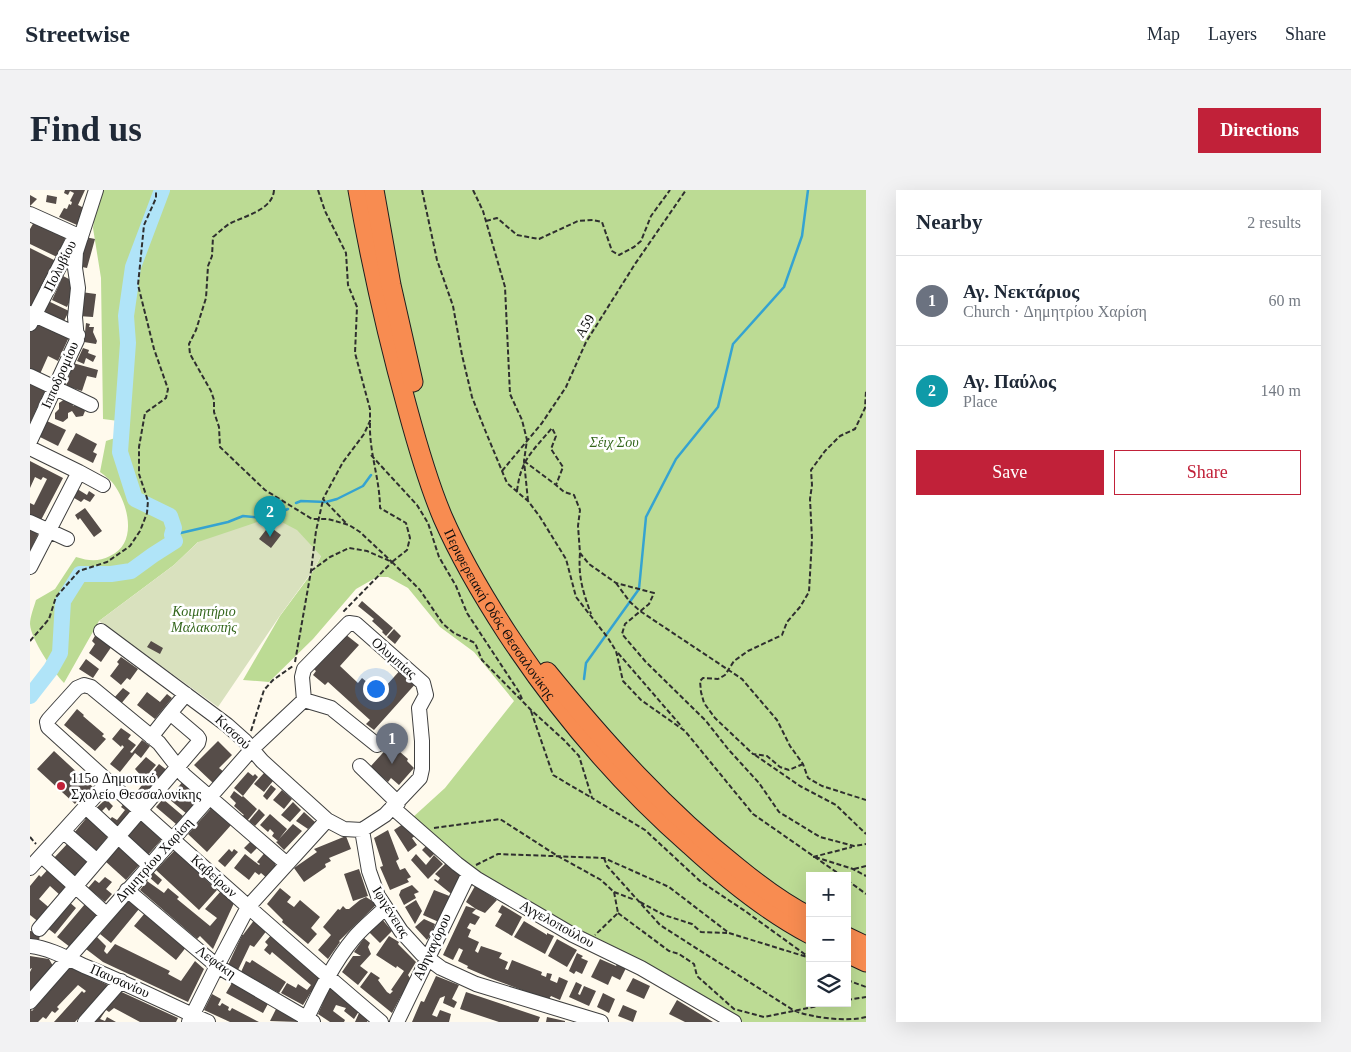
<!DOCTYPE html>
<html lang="en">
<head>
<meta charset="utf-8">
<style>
  body { margin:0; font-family:Georgia,serif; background:#f2f2f3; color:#1f2937 }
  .controls { position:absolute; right:15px; bottom:15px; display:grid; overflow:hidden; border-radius:0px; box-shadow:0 5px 20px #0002 }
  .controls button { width:45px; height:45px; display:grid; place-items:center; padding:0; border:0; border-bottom:1px solid #e0e1e3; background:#fff; color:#1f2937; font:25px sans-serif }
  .you { position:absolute; left:345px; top:498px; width:18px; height:18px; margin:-12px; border:4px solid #fff; border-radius:50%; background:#1a73e8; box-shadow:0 0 0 8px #1a73e833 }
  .badge { display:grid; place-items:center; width:32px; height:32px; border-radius:50%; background:#c12139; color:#fff; font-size:16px; font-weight:700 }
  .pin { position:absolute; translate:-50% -41px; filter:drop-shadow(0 1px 2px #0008) }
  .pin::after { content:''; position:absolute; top:26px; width:18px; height:15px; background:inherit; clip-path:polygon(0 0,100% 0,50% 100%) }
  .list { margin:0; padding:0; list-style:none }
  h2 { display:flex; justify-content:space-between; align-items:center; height:65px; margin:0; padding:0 20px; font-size:21px }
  h2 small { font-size:16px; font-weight:400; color:#747a83 }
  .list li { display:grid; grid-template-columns:32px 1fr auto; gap:15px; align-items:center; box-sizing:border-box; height:90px; padding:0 20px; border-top:1px solid #e0e1e3 }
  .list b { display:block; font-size:19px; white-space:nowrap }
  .list p { margin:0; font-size:16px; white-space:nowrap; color:#747a83 }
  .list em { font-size:16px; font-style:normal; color:#747a83 }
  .actions { display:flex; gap:10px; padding:15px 20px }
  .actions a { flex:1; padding:11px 0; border:1px solid #c12139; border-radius:0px; text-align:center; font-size:18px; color:#c12139 }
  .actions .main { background:#c12139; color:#fff }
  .icon { flex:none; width:28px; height:28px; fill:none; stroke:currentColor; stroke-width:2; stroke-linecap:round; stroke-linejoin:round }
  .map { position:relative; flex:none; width:836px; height:832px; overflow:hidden; border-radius:0px }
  header { display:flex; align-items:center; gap:30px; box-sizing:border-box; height:70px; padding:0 25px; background:#fff; border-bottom:1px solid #e0e1e3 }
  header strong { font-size:24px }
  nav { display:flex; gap:28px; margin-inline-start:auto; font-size:18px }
  .intro { display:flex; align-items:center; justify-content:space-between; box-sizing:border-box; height:120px; padding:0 30px }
  h1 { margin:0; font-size:35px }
  .button { padding:12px 22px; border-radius:0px; background:#c12139; color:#fff; font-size:18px; font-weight:700 }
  main { display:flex; gap:30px; padding:0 30px }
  aside { flex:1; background:#fff; border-radius:0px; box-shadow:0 5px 20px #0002 }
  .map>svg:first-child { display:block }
  .forest { fill:#bcdb94; fill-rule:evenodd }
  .cemetery { fill:#d9e1be }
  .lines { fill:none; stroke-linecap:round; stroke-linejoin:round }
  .stream { stroke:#35a3d1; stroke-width:2.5 }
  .river { stroke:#b0e4f8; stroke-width:16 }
  .building { fill:#564d49 }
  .minor-casing { stroke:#404040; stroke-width:16 }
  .highway-casing { stroke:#1e1e1e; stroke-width:21 }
  .path { stroke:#2f2f2f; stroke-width:2; stroke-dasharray:5 2.5; stroke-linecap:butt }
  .minor { stroke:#fff; stroke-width:14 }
  .highway { stroke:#f88c51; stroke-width:19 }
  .poi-dot { fill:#c12139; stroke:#fff; stroke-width:2 }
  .labels { text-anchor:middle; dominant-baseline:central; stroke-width:5; stroke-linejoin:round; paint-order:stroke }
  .street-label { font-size:14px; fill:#0d0d0d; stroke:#fff }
  .park-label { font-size:14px; font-style:italic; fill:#33661b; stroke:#fff }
  .poi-label { font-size:14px; fill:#0d0d0d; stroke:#fff; text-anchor:start }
</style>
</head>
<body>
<header>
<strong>Streetwise</strong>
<nav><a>Map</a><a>Layers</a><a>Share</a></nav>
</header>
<div class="intro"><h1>Find us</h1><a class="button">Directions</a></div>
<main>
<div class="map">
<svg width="836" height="832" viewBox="0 0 836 832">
  <rect width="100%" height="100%" fill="#fffaed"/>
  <path class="forest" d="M68,0H836V832H713L637,787L445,683L382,628L415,598L484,511L444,462L410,437L378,398L358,387H347L326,399L283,449L239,492L213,490L250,426L284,380L291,366L168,352L144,375L69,431L34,493C23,481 1,450 0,434C0,427 4,417 6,410L25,399L46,367C59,371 68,372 80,366C109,353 98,312 82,292C78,288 74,285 70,282L76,251L85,248L96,232L73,229L71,88L63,38ZM780,686H817V813H780Z"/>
  <path class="cemetery" d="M242,327L267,340L291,366L284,379L249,427L188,517L69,431L144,375L168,352Z"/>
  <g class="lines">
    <path class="stream" d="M266,313L271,311L296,312L307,309L333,296L341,285
      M142,345L198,332L213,326L236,328L258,319
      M554,489L556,473L609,399L616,327L646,269L688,217L703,154L754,97L772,46L778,0"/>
    <path class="river" d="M0,506L21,479L30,463L33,411L50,384H81L101,381L123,365L145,351L142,345L144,338L140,326L105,309L90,262L98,153L96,126L103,77L132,0"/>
  </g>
  <path class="building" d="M35,0H55L48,15L56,19L47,35L29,27L34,18L37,19L39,14L41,15L42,12L40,11L44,3L40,1L38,5L34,3Z
    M0,5L7,9L0,16Z
    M17,5L27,7L26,14L16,12Z
    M4,32L36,46L27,67L0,54V39Z
    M55,47L65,49L57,78L47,76Z
    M0,58L26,71L3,118L0,116Z
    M33,86L45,92L47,96L37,117L22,110Z
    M51,102L66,104L63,127L48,126Z
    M16,110L39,121L33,133L11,123Z
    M5,131L39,147L28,171L18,166L10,184L0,180V142Z
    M56,133L60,134L59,137H64L63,142L67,151L66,154L54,152Z
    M53,158L59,160L58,163L66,166L63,172L56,168L54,174L47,171Z
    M43,173L68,180L66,188L57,186L52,201L36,196Z
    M0,194L15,201L0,233Z
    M35,209L42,212L43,216L51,215L55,221L53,226L46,227L42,221L38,223V228L33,232L25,229V223L29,219V213Z
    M17,231L36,240L28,256L10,247Z
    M46,243L67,254L63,262L67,264L63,273L37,260Z
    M0,271L33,288L10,332L0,327V313L4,315L17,289L13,287L11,290L5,287L0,298Z
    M44,297L57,305L59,301L65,305L60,312L54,309L51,312L39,305Z
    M55,318L72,341L64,347L50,328L48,330L45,325Z
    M239,336L251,345L241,358L229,349Z
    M0,338L9,342L0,361Z
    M332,411L363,438L356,446L352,442L353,441L342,431L344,429L328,416Z
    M364,439L371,446L365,454L357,447Z
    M66,444L82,456L71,472L59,463L65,454L62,451Z
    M315,444L329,455L310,476L328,493L332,488L338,493L334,497L346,507L373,477L388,491L344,540L336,534L340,530L298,492L295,495L283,485L286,481L280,476Z
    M121,451L133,458L130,464L117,457Z
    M91,467L108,479L100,490L97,488L91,495L80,486L89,474L87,472Z
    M56,469L69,479L63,488L49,479Z
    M93,498L100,503L90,515L83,509Z
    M117,502L130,512L137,504L142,508L125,529L107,515Z
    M47,519L54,525L53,526L74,544L72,546L76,549L65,561L34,535Z
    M91,538L101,545L98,549L106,555L100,562L102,563L112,550L120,556L111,568L105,563L90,582L80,574L94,557L92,555L91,557L82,549Z
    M188,551L202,565L189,578L194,582L183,593L164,575Z
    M361,554L378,569L377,571L384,578L369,595L361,588L358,592L340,577Z
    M24,561L64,598L50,613L48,610L45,614L7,579Z
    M116,567L126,575L114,589L105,579Z
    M129,574L138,581L116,607L108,600Z
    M218,582L223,586L225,584L228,587L213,606L204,598Z
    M234,583L243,591L234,602L224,594Z
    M153,591L172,608L157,624L139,609Z
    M241,595L246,599L237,610L233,606Z
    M252,600L262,609L254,619L243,610Z
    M204,601L212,607L213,606L227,619L217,631L212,626L214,625L204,616L206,613L200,607Z
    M76,609L83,616L79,621L76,617L68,625L63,621Z
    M133,609L153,626L146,634L126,617Z
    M95,612L105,620L88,642L77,633L82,627L87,630L95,620L91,617Z
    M263,612L271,620L260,632L251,625Z
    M183,616L202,634L177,662L158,644Z
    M229,619L235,625L225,636L219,631Z
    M274,622L285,632L278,639L266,631Z
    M240,624L257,639L249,649L263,634L272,641L254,660L246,652L248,651L242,646L244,643L240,639L238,642L230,635Z
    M58,626L80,644L66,661L44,643Z
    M111,628L133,648L117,666L95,646Z
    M373,634L385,646L382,648L387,655L378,662L364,640Z
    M358,640L369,669L366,671L370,680L375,678L381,687L377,689L379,692L360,700L350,677L353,676L344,648Z
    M316,646L321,659L299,668L301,671L295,674L296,677L274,692L264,678L287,662L284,659Z
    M222,650L229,656L221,664L214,658Z
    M39,652L60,671L45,689L23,669Z
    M90,654L111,673L96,690L75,671Z
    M397,655L405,663L400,668L392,660Z
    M199,659L202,662L204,659L208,662L195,677L188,671Z
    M145,660L160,675L162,673L169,679L167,681L187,700L169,720L126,680Z
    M237,660L244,666L246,680L238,689L231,683L229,685L225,682L219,690L204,678L215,664L229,675L230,674L227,672Z
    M386,664L396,675L404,665L413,674L398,689L381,670Z
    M417,672L434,688L425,707L404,690L405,689L408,691L410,688L405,684Z
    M20,677L41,695L31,706L20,696L9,709L22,720L10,733L0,725V696L9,685L11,687Z
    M329,679L338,706L323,711L314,684Z
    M123,682L132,690L128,695L119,687Z
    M75,687L82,692L76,699L82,704L75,712L58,698L65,690L69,693Z
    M117,691L134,703L138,698L149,707L147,709L180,736L187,728L175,719L191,701L204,713L183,759L170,746L167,749L110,700Z
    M382,695L389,702L384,704L386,708L374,715L369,705L371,700Z
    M445,696L467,710L455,723L446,719L442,723L450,727L445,735L440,733L437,738L441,740L438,747L449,752L445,761L448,763L451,756L472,763L469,768L478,772L475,779L478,780L482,770L512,782L511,785L516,787L517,783L522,784L520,790L527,793L529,787L538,791L530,810L521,806L519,809L497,802L460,788L437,778L438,776L428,771L433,760L429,758L423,770L413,765L436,716L446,719L436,712Z
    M250,698L261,707L257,712L264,717L270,710L290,727L281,738L287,744L278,754L252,732L253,730L237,714Z
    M404,700L422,707L411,733L393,725Z
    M336,707L347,714L309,751L310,752L298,769L288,760L301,745L293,737L308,719L310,720L313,716L316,719H319L330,710Z
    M98,710L109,719L81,753L70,744Z
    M386,710L392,721L385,734L375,717Z
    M38,711L46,718L25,744L16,737Z
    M55,714L68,724L40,757L27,747Z
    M472,715L492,727L482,746L465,736L472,724L468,722Z
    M115,723L157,756L146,770L104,736Z
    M225,729L238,739L224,757L220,755L208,780L198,775L212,745H213Z
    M352,729L362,741L350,753L339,742Z
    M394,729L405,734L402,743L397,750L385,737Z
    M494,731L514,743L517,745V743L524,746L515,764L484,747Z
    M0,741L10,742L9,752L0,751Z
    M243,743L292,789L284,805L281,802L273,815L251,803L257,793L266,798L268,794L277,800L281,795L242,762L240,765L234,760L238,755L235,752Z
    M359,746L369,752L368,754L386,772L378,785L382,791L381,796L371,806L362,823L330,797L341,782L350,788L348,790L357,802L360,804L363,801L361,800L374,781L367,776L366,778L346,765Z
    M67,747L76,756L74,761L77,764L85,754L140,781L138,784L151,791L165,771L174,779L158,812L73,772L56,759Z
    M334,748L340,753L338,757L341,764L330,776L338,782L328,795L312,782L323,766H331L324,762Z
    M527,749L547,760L537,777L518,766Z
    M547,763L553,766L551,768L558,771L552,784L546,781L544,784L539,781Z
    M0,766L19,769L23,776L0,801V782L2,778L0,779Z
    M570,769L586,776L588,772L597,776L590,790L582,786L578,795L561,787Z
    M222,770L256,792L249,803L211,782L216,771L220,773Z
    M40,777L78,795L45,832H24L52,801L54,803L56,801L48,795L27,817L29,819L25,823L22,821L16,829L13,827L8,832H0V819L2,821Z
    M406,786L429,795L422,809L427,812L424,818L413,813L415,806L410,808L402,825L407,827L410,820L421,824L419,832H382L391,811L394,812Z
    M603,788L620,796L614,809L596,801Z
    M203,791L240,810L233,823L196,803Z
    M546,792L552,795L548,804L550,805L554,796L566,801L559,816L539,807Z
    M301,794L331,818L324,829L314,821L316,818L306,815L303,821L315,830L314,832H300L288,824Z
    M85,799L148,828L146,832H110L84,818L79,822L76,820L70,829L75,831L77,827L86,832H58Z
    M436,802L510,827L508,832H469L430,819Z
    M573,803L585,809L579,823L567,817Z
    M182,804L191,809L188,815L190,816L192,813L199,817L198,820L200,821L202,818L229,832H200L174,820Z
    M647,810L683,832H655L639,824Z
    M593,815L607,821L603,832L588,826Z
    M246,819L261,827L269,832L240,831Z
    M329,823L339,828L337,832H325Z
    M517,827L535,831V832H516Z"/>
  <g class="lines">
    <g class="minor-casing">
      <path id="minor" d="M0,24L51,47
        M0,123L48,145
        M0,134L44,48
        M0,186L61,215
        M0,251L47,150L45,127L48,98L45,78L46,62L66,0
        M0,258L49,282
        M0,332L37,349
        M0,377L49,282L73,295
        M71,441L197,535L215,551L232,571L297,630L314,639L332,640L355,625L390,588L392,579V551L389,518L396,505L393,493L326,434L319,433L274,479L272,487L274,510
        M121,547L140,523
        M330,576L368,613
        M56,617L119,675
        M362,617L427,674L447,689L543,745L611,778L704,832
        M332,640L339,681L348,706L371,741L392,764L411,778L446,794L571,832
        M34,642L67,671
        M12,666L76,724
        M257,674L154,585L129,553L61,497L54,495L47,498L19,529L17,532L18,537C128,637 238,736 351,832
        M0,678L78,592
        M97,700L187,776L283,832
        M9,739L168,553L169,549L167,546L140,523L156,504
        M0,756C19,758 37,768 54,776C96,793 136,813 178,832
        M0,812L222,559L274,510L301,518L347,555
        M55,832L91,791
        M159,832L187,776L218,717L297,630
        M275,832C289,803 303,773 324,748C333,737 345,728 355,718
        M367,832L439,683"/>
    </g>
    <g class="highway-casing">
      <g id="highway">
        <path id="s1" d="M328,0C341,73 357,145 377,217C387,254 398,293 413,328C431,369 453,406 477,443C529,522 589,593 660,655C697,689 736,721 780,744"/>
        <path d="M344,0L361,95L383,192"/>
        <path d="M517,482C575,553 636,621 708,678C730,696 754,714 780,727"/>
        <path d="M817,747L836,756"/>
        <path d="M817,763L836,772"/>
      </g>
    </g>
    <path class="path" d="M244,0C243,20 214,26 199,34C193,38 188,43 183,47L182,66L178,76L176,108L166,140L159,154L160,164L181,201L184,210V222L189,237L190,257L235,300L282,329H298L319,335L330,342L362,372L312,423
      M288,0L295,21L316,63L318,95L327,117L325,163L340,219V231L334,244L313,272L293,309L317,334
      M392,0L407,70L423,116L432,165L442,207L455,240L477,293L498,311L510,327L536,369L546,407L578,448L586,461L593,491L611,510L655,541L723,624L812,686
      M443,0L453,21L475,97L480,204L492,230L497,250L494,271L498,311
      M456,31L467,28L487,45L509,49L548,31L563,30L572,32L582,61L589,65L604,57L611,51L621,26L640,0
      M340,233C339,263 350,289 350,318L376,333L380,348L377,360L362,372
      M341,265L387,315L398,333L409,367L426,396L437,423L489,502L492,509
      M494,271L526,295
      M472,281L512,233L536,197L556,152L605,74L656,0
      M487,301C491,269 502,262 522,238L526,246L521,259L533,277L526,295L534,302L544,305L550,320L548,336L550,363L559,374L586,393L624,403L619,414L595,434L592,444L615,471L676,531L698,559L729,593L749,622L790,647L824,656L836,654
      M550,363C548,387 553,402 561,424
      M281,381L300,367L319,358L337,361L362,372L390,400L413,434L424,443L445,453L452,470L501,520L534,550L549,566L562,608L615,640L670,691L715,721L780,768
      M586,393L600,412L610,421L712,489L747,530L760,556L773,574L778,588L792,596L836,610
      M0,451L19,429L26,407L49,381L77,372L100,356L110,341L117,323L118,311L109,284V257L115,223L136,208L138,199L124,159L108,95L114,35L126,8V0
      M588,463L652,537
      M265,472L281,381L286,341L293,310
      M501,521L523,585L562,608
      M221,541L234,500L243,490L263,476
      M725,565L770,596L806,615L836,644
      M773,574L759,580L750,577L737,566L723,564L685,528L674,513L671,502L670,491L673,488L688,489L695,485L704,471L718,461L752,445L757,432L770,417L779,402L782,349L780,309L782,295L781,280L795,261L810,246L825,239L835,218L836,201
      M404,638L470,629L526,665L571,690L584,702L588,723L565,745
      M0,647L6,654
      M783,667L822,657
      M785,667L823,679L836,686
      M574,668L577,676L630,735L763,820C780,828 820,832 836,827
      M446,675L468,664L574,668L639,697L699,743L777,767
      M824,679L836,676
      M817,690L836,704
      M584,702L605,710
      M610,712L634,725L662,734L671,742L697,743
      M588,723L639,761L649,764L664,774L667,786L704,819L734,827L802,813
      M817,790L836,797
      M817,810L836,807"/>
    <use href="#minor" class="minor"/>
    <use href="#highway" class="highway"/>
  </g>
  <circle class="poi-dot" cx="31" cy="596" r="5"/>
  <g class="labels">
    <g class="street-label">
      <text transform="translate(30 76) rotate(-63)">Πολυβίου</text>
      <text transform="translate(555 136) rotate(-59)">Α59</text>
      <text transform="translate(30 185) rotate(-66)">Ιπποδρομίου</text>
      <text stroke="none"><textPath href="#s1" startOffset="451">Περιφερειακή Οδός Θεσσαλονίκης</textPath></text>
      <text transform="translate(364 468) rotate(41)">Ολυμπίας</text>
      <text transform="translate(203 542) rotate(43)">Κισσού</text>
      <text transform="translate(124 670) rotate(-48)">Δημητρίου Χαρίση</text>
      <text transform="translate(184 686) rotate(42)">Καβείρων</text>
      <text transform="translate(361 722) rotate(58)">Ιφιγένειας</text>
      <text transform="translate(527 734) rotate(29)">Αγγελοπούλου</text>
      <text transform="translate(402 757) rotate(-65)">Αθηναγόρου</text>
      <text transform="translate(186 772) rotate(36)">Λεφάκη</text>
      <text transform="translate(90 791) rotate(24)">Παυσανίου</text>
    </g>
    <g class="park-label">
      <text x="584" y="252">Σέιχ Σου</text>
      <text x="174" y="421">Κοιμητήριο<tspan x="174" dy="16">Μαλακοπής</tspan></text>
    </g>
    <g class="poi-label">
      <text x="41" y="588">115o Δημοτικό<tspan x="41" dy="16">Σχολείο Θεσσαλονίκης</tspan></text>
    </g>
  </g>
</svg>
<div class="controls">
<button>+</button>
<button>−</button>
<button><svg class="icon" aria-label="layers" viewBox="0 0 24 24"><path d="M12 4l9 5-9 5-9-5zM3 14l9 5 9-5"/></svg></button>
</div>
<div class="you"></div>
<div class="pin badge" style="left:362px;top:574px;background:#6b7280">1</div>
<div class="pin badge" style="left:240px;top:347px;background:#0f9aa8">2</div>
</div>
<aside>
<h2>Nearby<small>2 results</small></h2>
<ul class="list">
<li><span class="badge" style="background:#6b7280">1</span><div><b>Αγ. Νεκτάριος</b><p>Church · Δημητρίου Χαρίση</p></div><em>60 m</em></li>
<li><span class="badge" style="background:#0f9aa8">2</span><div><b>Αγ. Παύλος</b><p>Place</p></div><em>140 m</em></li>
</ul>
<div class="actions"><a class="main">Save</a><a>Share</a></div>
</aside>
</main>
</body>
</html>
